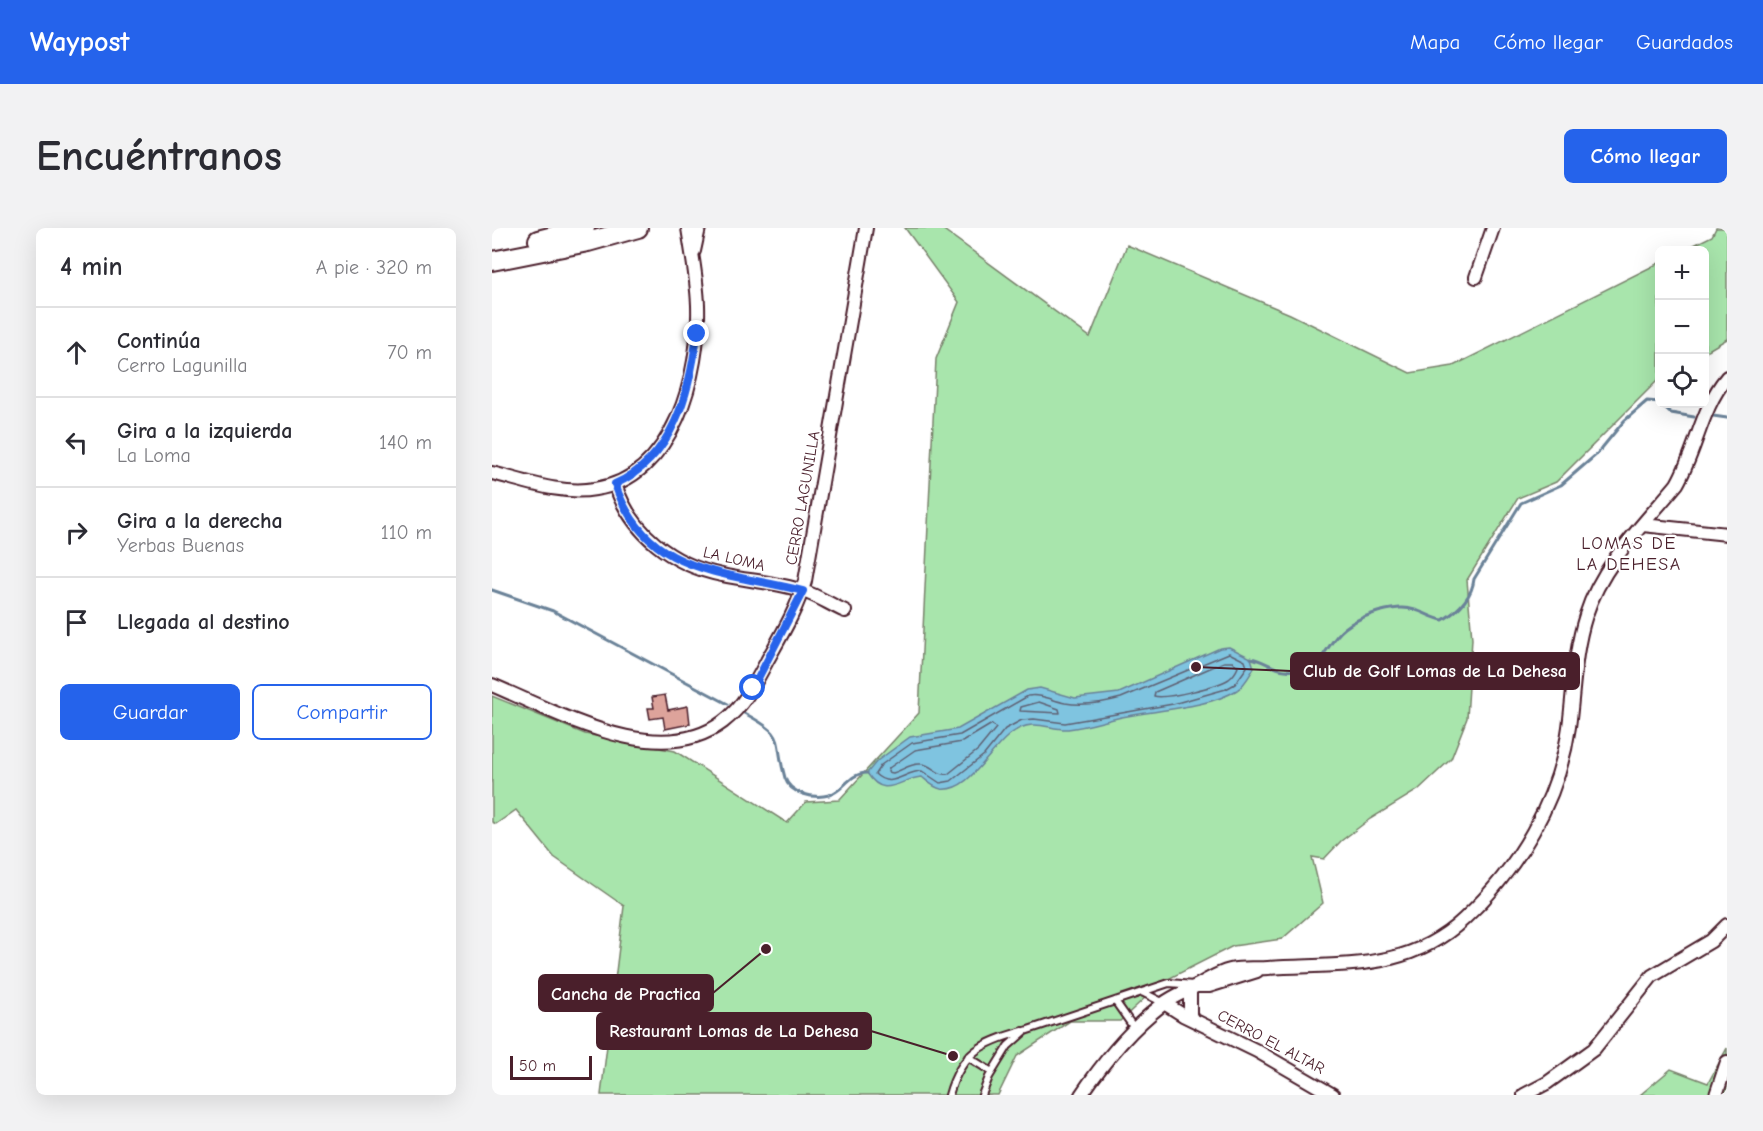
<!DOCTYPE html>
<html lang="es">
<head>
<meta charset="utf-8">
<style>
  body { margin:0; font-family:"Comic Neue",sans-serif; background:#f2f2f3; color:#2b2b33 }
  .controls { position:absolute; right:18px; top:18px; display:grid; overflow:hidden; border-radius:9px; box-shadow:0 6px 24px #0002 }
  .controls button { width:54px; height:54px; display:grid; place-items:center; padding:0; border:0; border-bottom:2px solid #e1e1e2; background:#fff; color:#2b2b33; font:30px sans-serif }
  .scale { position:absolute; left:18px; bottom:15px; width:82px; box-sizing:border-box; padding-left:6px; border:3px solid #4a1f2b; border-top:0; font-size:16px; line-height:21px; white-space:nowrap; color:#4a1f2b; -webkit-text-stroke:4px #fff; paint-order:stroke }
  .stop { position:absolute; width:18px; height:18px; margin:-14px; border:4px solid #2563eb; border-radius:50%; background:#fff }
  .stop.end { background:#2563eb; border-color:#fff; box-shadow:0 2px 6px #0008 }
  .list { margin:0; padding:0; list-style:none }
  h2 { display:flex; justify-content:space-between; align-items:center; height:78px; margin:0; padding:0 24px; font-size:26px }
  h2 small { font-size:20px; font-weight:400; color:#7c7c81 }
  .list li { display:grid; grid-template-columns:39px 1fr auto; gap:18px; align-items:center; box-sizing:border-box; height:90px; padding:0 24px; border-top:2px solid #e1e1e2 }
  .list b { display:block; font-size:22px; white-space:nowrap }
  .list p { margin:0; font-size:20px; white-space:nowrap; color:#7c7c81 }
  .list em { font-size:20px; font-style:normal; color:#7c7c81 }
  .actions { display:flex; gap:12px; padding:18px 24px }
  .actions a { flex:1; padding:14px 0; border:2px solid #2563eb; border-radius:9px; text-align:center; font-size:21px; color:#2563eb }
  .actions .main { background:#2563eb; color:#fff }
  .icon { flex:none; width:33px; height:33px; fill:none; stroke:currentColor; stroke-width:2; stroke-linecap:round; stroke-linejoin:round }
  .map { position:relative; flex:none; width:1235px; height:867px; overflow:hidden; border-radius:9px }
  header { display:flex; align-items:center; gap:36px; box-sizing:border-box; height:84px; padding:0 30px; background:#2563eb; color:#fff }
  header strong { font-size:28px }
  nav { display:flex; gap:33px; margin-inline-start:auto; font-size:21px }
  .intro { display:flex; align-items:center; justify-content:space-between; box-sizing:border-box; height:144px; padding:0 36px }
  h1 { margin:0; font-size:42px }
  .button { padding:15px 27px; border-radius:9px; background:#2563eb; color:#fff; font-size:21px; font-weight:700 }
  main { display:flex; gap:36px; padding:0 36px }
  aside { flex:1; background:#fff; border-radius:9px; box-shadow:0 6px 24px #0002 }
  .map>svg:first-child { display:block }
  .green { fill:#a8e5ac; stroke:#79826c; stroke-width:1.5 }
  .water { fill:#7fc4e0; stroke:#6a8298; stroke-width:1.5 }
  .lines { fill:none; stroke-linecap:round; stroke-linejoin:round }
  .shore { stroke:#5f6173; stroke-width:1.5 }
  .stream { stroke:#6a8298; stroke-width:3 }
  .building { fill:#dda39b; stroke:#4a1f2b; stroke-width:1.5 }
  .service-casing { stroke:#4a1f2b; stroke-width:10 }
  .minor-casing { stroke:#4a1f2b; stroke-width:16 }
  .secondary-casing { stroke:#4a1f2b; stroke-width:22 }
  .service { stroke:#fff; stroke-width:6 }
  .minor { stroke:#fff; stroke-width:12 }
  .secondary { stroke:#fff; stroke-width:18 }
  .route { stroke:#2563eb; stroke-width:8 }
  .labels { text-anchor:middle; dominant-baseline:central; stroke-width:4.5; stroke-linejoin:round; paint-order:stroke }
  .street-label { font-size:16px; fill:#4a1f2b; stroke:#fff }
  .neighbourhood-label { font-size:18px; letter-spacing:1.5px; fill:#4a1f2b; stroke:#fff }
  .leader { fill:none; stroke:#4a1f2b; stroke-width:2 }
  .callout-dot { fill:#4a1f2b; stroke:#fff; stroke-width:2 }
  .callout { fill:#4a1f2b; stroke:#4a1f2b; stroke-width:2 }
  .callout-label { font-size:18px; text-anchor:middle; font-weight:bold; fill:#fff }
</style>
</head>
<body>
<header>
<strong>Waypost</strong>
<nav><a>Mapa</a><a>Cómo llegar</a><a>Guardados</a></nav>
</header>
<div class="intro"><h1>Encuéntranos</h1><a class="button">Cómo llegar</a></div>
<main>
<aside>
<h2>4 min<small>A pie · 320 m</small></h2>
<ul class="list">
<li><svg class="icon" aria-label="ahead" viewBox="0 0 24 24"><path d="M12 20V5M6 11l6-6 6 6"/></svg><div><b>Continúa</b><p>Cerro Lagunilla</p></div><em>70 m</em></li>
<li><svg class="icon" aria-label="left" viewBox="0 0 24 24"><path d="M17 20v-9H6M10 6l-5 5 5 5"/></svg><div><b>Gira a la izquierda</b><p>La Loma</p></div><em>140 m</em></li>
<li><svg class="icon" aria-label="right" viewBox="0 0 24 24"><path d="M7 20v-9h11M14 6l5 5-5 5"/></svg><div><b>Gira a la derecha</b><p>Yerbas Buenas</p></div><em>110 m</em></li>
<li><svg class="icon" aria-label="arrive" viewBox="0 0 24 24"><path d="M6 21V4h12l-3 4 3 4H6"/></svg><div><b>Llegada al destino</b></div></li>
</ul>
<div class="actions"><a class="main">Guardar</a><a>Compartir</a></div>
</aside>
<div class="map">
<svg width="1235" height="867" viewBox="0 0 1235 867">
  <rect width="100%" height="100%" fill="#fff"/>
  <filter id="ink" filterUnits="userSpaceOnUse"><feTurbulence type="fractalNoise" baseFrequency=".0167" numOctaves="2"/><feDisplacementMap in="SourceGraphic" scale="12" xChannelSelector="R" yChannelSelector="G"/><feConvolveMatrix kernelMatrix="1 2 1 2 8 2 1 2 1" color-interpolation-filters="sRGB"/></filter>
  <g filter="url(#ink)">
    <path class="green" d="M413,0H449L598,109L635,17L798,86L918,145L961,138L1167,35V151L1064,254L1026,270L975,352L980,411L975,490L959,531L926,562L878,591L849,613L832,631L820,629L831,675L790,711L741,718L670,754L628,793H578L525,828L506,867H109L132,678L62,629L24,582L4,596L0,594V468L93,506L183,523L295,595L314,574L347,572L427,485L444,131L467,74Z
      M1224,0H1235V111L1213,124L1212,22H1192L1220,8Z
      M1235,820V867H1148L1179,841L1216,855Z"/>
    <path class="water" d="M737,419L759,430L762,440C757,448 753,457 745,462C717,480 663,482 630,489C612,493 594,499 576,501C564,502 552,496 540,497C504,499 485,565 449,561C442,560 435,553 430,549C408,550 393,573 375,545L385,533L418,509L466,501L535,462L548,460L583,470L627,465L728,420Z"/>
    <g class="lines">
      <path class="shore" d="M737,425L753,433L755,439L743,456L734,461L681,476L573,495L542,491L530,492L513,501L492,527L459,553L448,555L430,543C412,543 400,562 383,546L389,537L420,515L468,507L536,468C550,466 559,472 573,475C591,478 611,475 629,470Z
        M732,434H741L746,439C744,444 741,448 737,451C726,458 673,472 662,468L663,464Z
        M547,474L567,481L568,485L528,483L529,479Z
        M500,496L504,500L486,522L456,546C445,548 440,536 429,536C418,535 411,542 401,545L396,544L397,540L423,522L470,514Z"/>
      <path class="stream" d="M1169,176L1179,185L1202,189
        M1221,188L1235,190
        M0,362L61,383L236,476
        M759,430C771,432 781,441 793,442C833,447 830,418 853,400C867,389 890,381 908,380C926,379 938,390 951,392C967,382 980,369 982,351L1029,275L1069,257L1105,226L1132,193L1155,173L1168,174
        M252,485C297,509 281,509 293,550C298,566 322,571 337,567C352,563 357,545 375,545"/>
    </g>
    <path class="building" d="M173,467L176,482L196,478L198,496L173,501L171,489L158,491L156,480H162L160,469Z"/>
    <g class="lines">
      <g class="service-casing">
        <path id="service" d="M650,764L677,755L702,757
          M623,773L642,800
          M476,829L500,844
          M457,867C469,824 491,814 531,803
          M490,867L497,849L516,818L533,803L650,764L672,775"/>
      </g>
      <g class="minor-casing">
        <path id="minor" d="M202,23L207,0
          M984,49L1001,0
          M0,245C33,253 69,267 103,261C183,249 208,145 206,77C205,51 200,26 196,0
          M123,256C139,305 180,337 230,347C256,353 285,354 311,363C326,368 339,377 353,383
          M1151,297L1235,306
          M0,457C65,484 166,543 231,494C252,478 264,454 276,431C290,406 305,381 313,353L374,0
          M705,758H717L765,743
          M698,761V787L700,791
          M672,775L691,787L765,823L841,867
          M589,867C612,833 638,801 671,776C681,768 693,764 704,758C716,752 725,745 738,742C751,739 763,741 776,740C847,735 915,745 972,691C1026,641 1067,572 1077,499C1082,461 1082,424 1094,387C1110,336 1152,296 1185,256C1205,221 1209,180 1235,149
          M1032,867L1055,855L1102,821L1160,748L1219,713L1235,697
          M1224,867L1235,834"/>
      </g>
      <g class="secondary-casing">
        <path id="secondary" d="M46,12L93,0
          M0,33L96,14L146,0"/>
      </g>
      <use href="#service" class="service"/>
      <use href="#minor" class="minor"/>
      <use href="#secondary" class="secondary"/>
    </g>
  </g>
  <g class="lines" filter="url(#ink)">
    <path class="route" d="M205,106C198,165 181,230 123,256C154,348 233,343 311,363L261,460"/>
  </g>
  <g class="labels">
    <g class="street-label">
      <text transform="translate(311 270) rotate(-80)">CERRO LAGUNILLA</text>
      <text transform="translate(242 331) rotate(13)">LA LOMA</text>
      <text transform="translate(779 814) rotate(28)">CERRO EL ALTAR</text>
    </g>
    <g class="neighbourhood-label">
      <text x="1137" y="315">LOMAS DE<tspan x="1137" dy="21">LA DEHESA</tspan></text>
    </g>
  </g>
  <path class="leader" d="M704 439L799 443M274 721L221 765M461 828L379 803"/>
  <g class="callout-dot">
    <circle cx="704" cy="439" r="6"/>
    <circle cx="274" cy="721" r="6"/>
    <circle cx="461" cy="828" r="6"/>
  </g>
  <g class="callout">
    <rect x="799" y="425" width="288" height="36" rx="6"/>
    <rect x="47" y="747" width="174" height="36" rx="6"/>
    <rect x="105" y="785" width="274" height="36" rx="6"/>
  </g>
  <g class="callout-label">
    <text x="943" y="449">Club de Golf Lomas de La Dehesa</text>
    <text x="134" y="772">Cancha de Practica</text>
    <text x="242" y="809">Restaurant Lomas de La Dehesa</text>
  </g>
</svg>
<div class="controls">
<button>+</button>
<button>−</button>
<button><svg class="icon" aria-label="locate" viewBox="0 0 24 24"><circle cx="12" cy="12" r="6"/><path d="M12 2v4M12 18v4M2 12h4M18 12h4"/></svg></button>
</div>
<div class="scale">50 m</div>
<div class="stop" style="left:261px;top:460px"></div>
<div class="stop end" style="left:205px;top:106px"></div>
</div>
</main>
</body>
</html>
